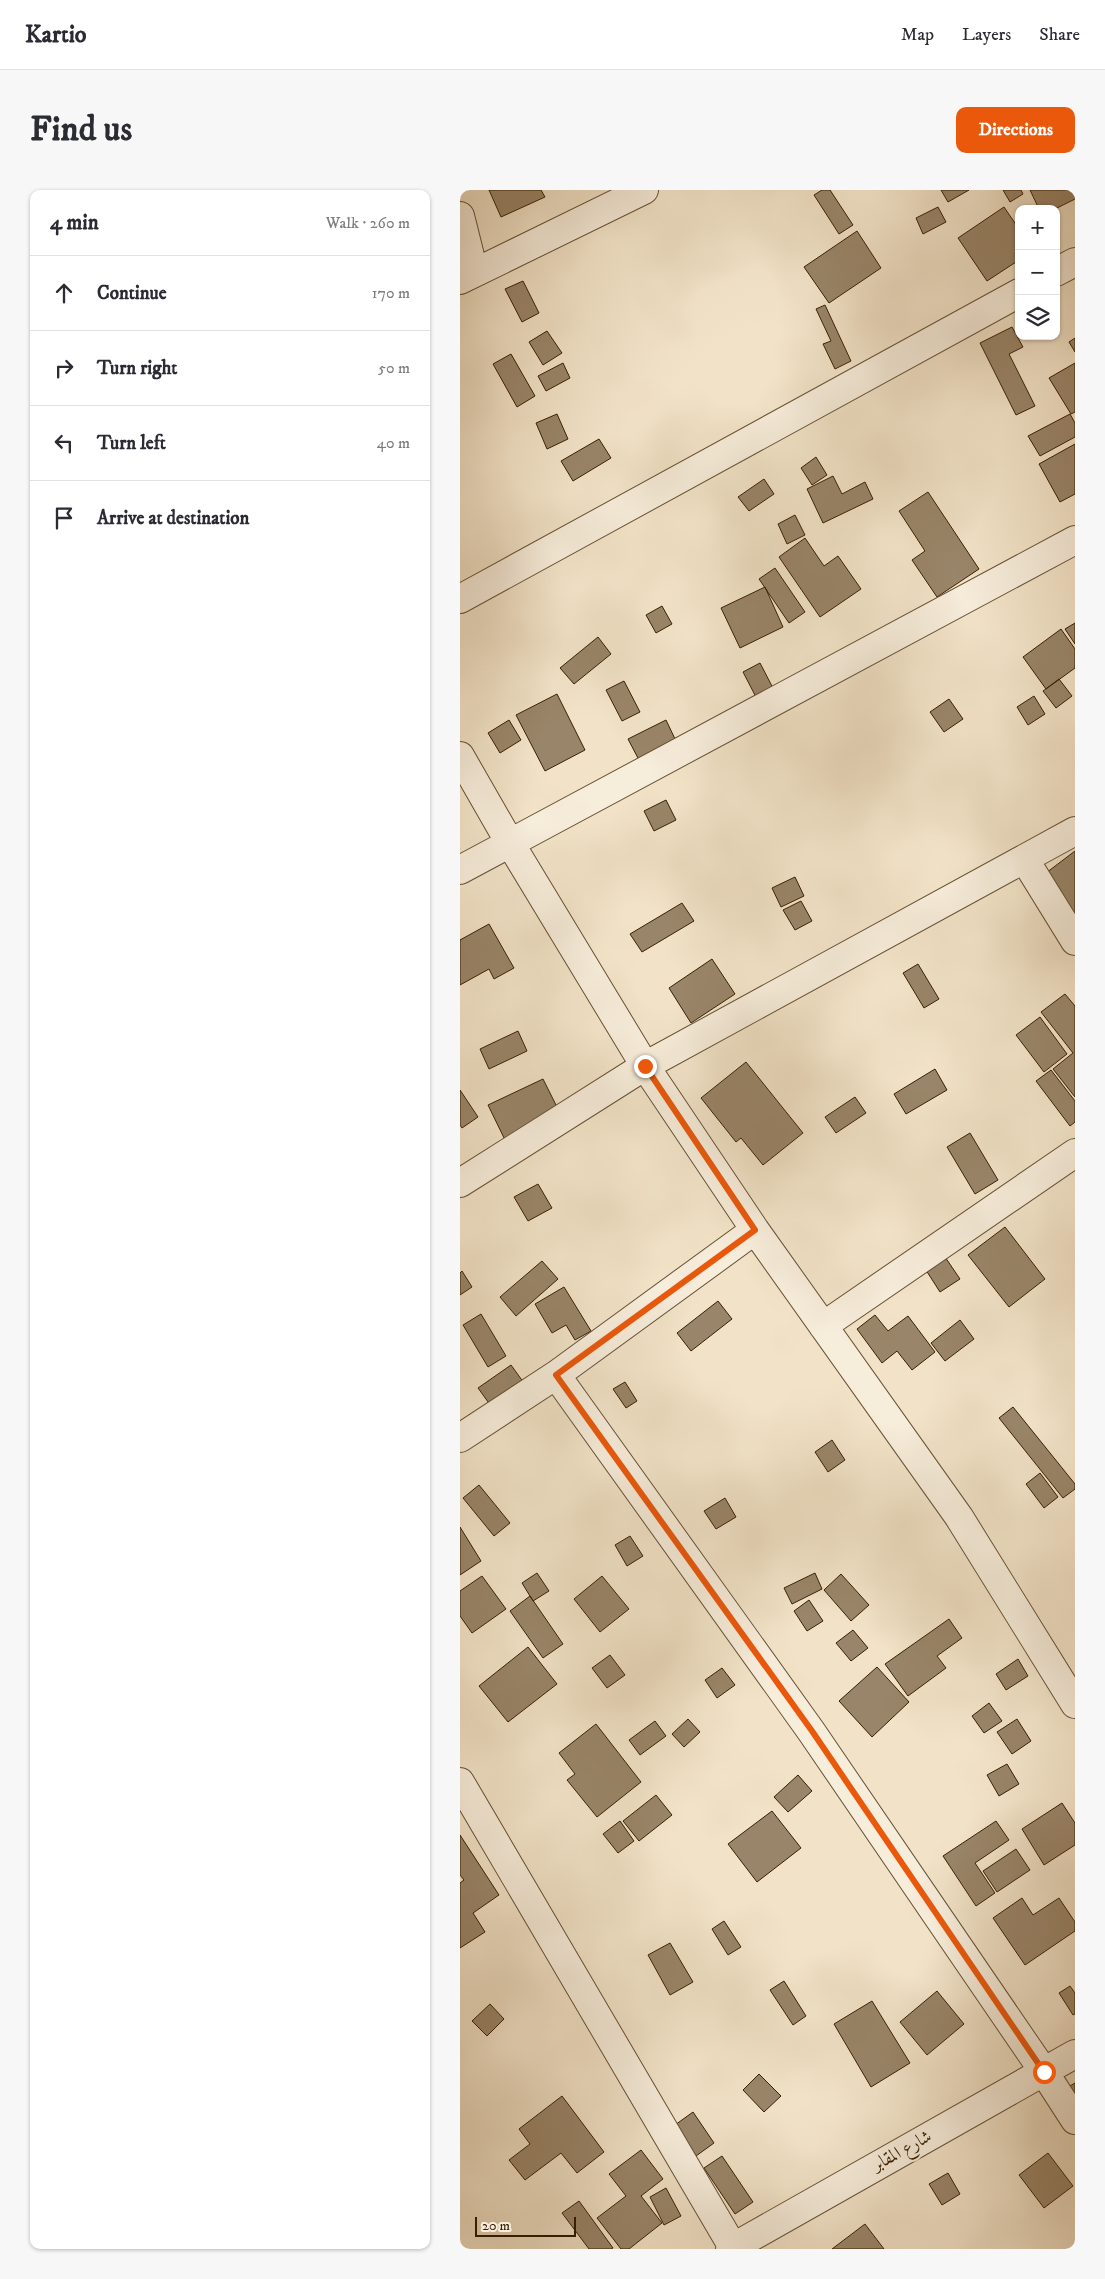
<!DOCTYPE html>
<html lang="en">
<head>
<meta charset="utf-8">
<style>
  body { margin:0; font-family:"IM FELL DW Pica",Amiri,serif; background:#f7f7f7; color:#2b2b33 }
  .controls { position:absolute; right:15px; top:15px; display:grid; overflow:hidden; border-radius:10px; box-shadow:0 1px 4px #0004 }
  .controls button { width:45px; height:45px; display:grid; place-items:center; padding:0; border:0; border-bottom:1px solid #e1e1e2; background:#fff; color:#2b2b33; font:25px sans-serif }
  .scale { position:absolute; left:15px; bottom:12px; width:101px; box-sizing:border-box; padding-left:5px; border:2px solid #391f02; border-top:0; font-size:14px; line-height:18px; white-space:nowrap; color:#391f02; -webkit-text-stroke:4px #f7eddb; paint-order:stroke }
  .stop { position:absolute; width:15px; height:15px; margin:-11px; border:4px solid #ea580c; border-radius:50%; background:#fff }
  .stop.end { background:#ea580c; border-color:#fff; box-shadow:0 1px 5px #0008 }
  .list { margin:0; padding:0; list-style:none }
  h2 { display:flex; justify-content:space-between; align-items:center; height:65px; margin:0; padding:0 20px; font-size:21px }
  h2 small { font-size:16px; font-weight:400; color:#7c7c81 }
  .list li { display:grid; grid-template-columns:32px 1fr auto; gap:15px; align-items:center; box-sizing:border-box; height:75px; padding:0 20px; border-top:1px solid #e1e1e2 }
  .list b { display:block; font-size:19px; white-space:nowrap }
  .list em { font-size:16px; font-style:normal; color:#7c7c81 }
  .icon { flex:none; width:28px; height:28px; fill:none; stroke:currentColor; stroke-width:2; stroke-linecap:round; stroke-linejoin:round }
  .map { position:relative; flex:none; width:615px; height:2059px; overflow:hidden; border-radius:10px }
  header { display:flex; align-items:center; gap:30px; box-sizing:border-box; height:70px; padding:0 25px; background:#fff; border-bottom:1px solid #e1e1e2 }
  header strong { font-size:24px }
  nav { display:flex; gap:28px; margin-inline-start:auto; font-size:18px }
  .intro { display:flex; align-items:center; justify-content:space-between; box-sizing:border-box; height:120px; padding:0 30px }
  h1 { margin:0; font-size:35px }
  .button { padding:12px 22px; border-radius:10px; background:#ea580c; color:#fff; font-size:18px; font-weight:700 }
  main { display:flex; gap:30px; padding:0 30px }
  aside { flex:1; background:#fff; border-radius:10px; box-shadow:0 1px 4px #0004 }
  .map>svg:first-child { display:block }
  .building { fill:#998569; stroke:#391f02 }
  .lines { fill:none; stroke-linecap:round; stroke-linejoin:round }
  .street-casing { stroke:#675034; stroke-width:30 }
  .street { stroke:#f7eddb; stroke-width:28 }
  .route { stroke:#ea580c; stroke-width:6 }
  .labels { text-anchor:middle; dominant-baseline:central; stroke-width:4; stroke-linejoin:round; paint-order:stroke }
  .street-label { font-size:18px; fill:#391f02; stroke:#f7eddb }
</style>
</head>
<body>
<header>
<strong>Kartio</strong>
<nav><a>Map</a><a>Layers</a><a>Share</a></nav>
</header>
<div class="intro"><h1>Find us</h1><a class="button">Directions</a></div>
<main>
<aside>
<h2>4 min<small>Walk · 260 m</small></h2>
<ul class="list">
<li><svg class="icon" aria-label="ahead" viewBox="0 0 24 24"><path d="M12 20V5M6 11l6-6 6 6"/></svg><div><b>Continue</b></div><em>170 m</em></li>
<li><svg class="icon" aria-label="right" viewBox="0 0 24 24"><path d="M7 20v-9h11M14 6l5 5-5 5"/></svg><div><b>Turn right</b></div><em>50 m</em></li>
<li><svg class="icon" aria-label="left" viewBox="0 0 24 24"><path d="M17 20v-9H6M10 6l-5 5 5 5"/></svg><div><b>Turn left</b></div><em>40 m</em></li>
<li><svg class="icon" aria-label="arrive" viewBox="0 0 24 24"><path d="M6 21V4h12l-3 4 3 4H6"/></svg><div><b>Arrive at destination</b></div></li>
</ul>
</aside>
<div class="map">
<svg width="615" height="2059" viewBox="0 0 615 2059">
  <rect width="100%" height="100%" fill="#f2e3c8"/>
  <filter id="stains"><feTurbulence type="fractalNoise" baseFrequency=".004" numOctaves="4"/><feColorMatrix values="0 0 0 0 .2 0 0 0 0 .09 0 0 0 0 .02 0 0 0 .5 -.17"/></filter>
  <radialGradient id="worn" r=".72"><stop offset=".6" stop-color="#630" stop-opacity="0"/><stop offset="1" stop-color="#630" stop-opacity=".3"/></radialGradient>
  <path class="building" d="M29,0H81L85,7L41,27Z
    M362,0H370L393,35L379,44L354,5Z
    M481,0H509L488,12Z
    M543,0H561L563,4L550,12Z
    M570,0H615V9L595,19H579Z
    M478,17L486,32L463,44L456,28Z
    M544,17L559,39V70L527,91L498,48Z
    M397,41L421,78L369,113L344,77Z
    M63,91L79,123L62,132L45,99Z
    M365,115L391,171L375,179L363,154L371,151L356,119Z
    M552,137L563,157L549,164L575,216L556,225L520,153Z
    M87,141L102,163L83,175L69,152Z
    M615,148V162L609,152Z
    M51,164L75,206L57,217L33,174Z
    M103,173L110,188L86,201L78,186Z
    M615,173V222L611,224L589,188Z
    M97,224L108,249L87,259L76,233Z
    M610,224L615,233V247L580,266L568,246Z
    M139,249L151,268L113,291L101,271Z
    M615,254V304L600,312L579,274Z
    M356,267L367,285L352,295L341,278Z
    M373,286L382,304L405,292L413,309L363,333L347,299Z
    M304,289L314,304L289,321L278,307Z
    M468,302L519,379L477,407L452,370L465,361L439,321Z
    M335,325L345,345L327,354L318,334Z
    M345,348L364,376L378,366L401,399L360,427L319,367Z
    M315,378L345,422L329,433L299,389Z
    M305,397L323,437L280,458L261,418Z
    M202,416L212,434L196,443L186,425Z
    M615,433V454L605,439Z
    M601,439L615,459V478L586,499L563,467Z
    M138,447L151,464L114,494L100,478Z
    M300,473L314,500L297,509L283,482Z
    M599,489L612,506L596,518L583,501Z
    M164,491L180,522L162,531L146,500Z
    M97,504L125,560L85,581L56,525Z
    M574,506L585,524L568,535L557,517Z
    M489,509L503,529L484,542L470,522Z
    M49,530L61,550L40,563L28,543Z
    M206,530L216,551L179,570L168,549Z
    M206,610L216,630L194,641L184,621Z
    M615,661V729L582,686Z
    M335,687L344,706L321,717L312,698Z
    M341,711L352,731L335,740L323,720Z
    M222,713L234,731L182,762L170,744Z
    M29,734L54,778L34,789L29,779L0,795V750Z
    M252,769L275,804L231,833L209,798Z
    M458,774L479,809L464,818L443,783Z
    M605,804L615,816V907L593,879L613,863L581,822Z
    M580,827L607,864L584,882L556,845Z
    M58,841L67,861L29,879L20,859Z
    M286,872L343,943L303,975L281,948L276,952L241,908Z
    M475,879L487,900L446,924L434,904Z
    M591,880L615,911V932L610,936L576,891Z
    M83,889L101,925L46,952L28,915Z
    M0,900L18,927L2,938L0,935Z
    M395,907L406,923L376,943L365,927Z
    M510,943L538,990L515,1004L487,957Z
    M78,994L92,1018L68,1031L54,1007Z
    M545,1037L585,1089L549,1117L508,1065Z
    M483,1064L500,1089L480,1102L464,1077Z
    M82,1071L98,1089L56,1126L40,1107Z
    M2,1081L12,1097L0,1105V1083Z
    M104,1097L131,1141L115,1150L106,1135L92,1143L75,1114Z
    M258,1111L272,1129L231,1161L217,1143Z
    M21,1124L46,1166L28,1177L3,1135Z
    M415,1125L428,1141L448,1126L475,1162L452,1180L437,1161L422,1173L397,1139Z
    M500,1130L514,1149L485,1171L471,1153Z
    M51,1175L64,1193L31,1216L18,1198Z
    M165,1192L177,1211L166,1218L153,1199Z
    M553,1217L615,1294V1299L603,1308L539,1228Z
    M372,1250L385,1270L368,1282L355,1262Z
    M580,1283L598,1307L584,1318L566,1294Z
    M19,1295L50,1333L34,1346L3,1308Z
    M265,1308L276,1327L256,1339L244,1321Z
    M0,1337L21,1371L0,1385Z
    M170,1346L183,1366L167,1376L155,1355Z
    M77,1383L89,1401L73,1411L62,1393Z
    M355,1383L362,1399L332,1414L324,1398Z
    M381,1384L409,1415L391,1431L364,1400Z
    M22,1386L46,1419L12,1443L0,1426V1401Z
    M142,1386L169,1419L140,1442L114,1409Z
    M70,1406L103,1454L83,1468L50,1421Z
    M349,1410L363,1431L347,1441L334,1421Z
    M489,1429L502,1448L477,1466L486,1478L448,1506L425,1474Z
    M393,1440L408,1458L391,1471L376,1453Z
    M68,1457L97,1494L48,1532L19,1496Z
    M150,1465L165,1485L147,1498L132,1478Z
    M558,1469L568,1486L546,1500L536,1484Z
    M417,1477L449,1512L412,1547L379,1511Z
    M262,1478L275,1495L257,1508L245,1490Z
    M529,1513L542,1531L524,1543L512,1526Z
    M228,1529L240,1542L224,1557L212,1544Z
    M557,1529L571,1551L552,1564L537,1542Z
    M195,1531L206,1546L180,1565L169,1550Z
    M136,1534L181,1592L137,1627L107,1590L115,1584L99,1563Z
    M547,1574L559,1594L539,1606L527,1585Z
    M338,1585L352,1601L328,1622L314,1607Z
    M196,1605L212,1625L179,1651L163,1631Z
    M602,1613L615,1633V1655L584,1675L562,1639Z
    M312,1621L341,1658L297,1692L268,1654Z
    M160,1631L174,1651L158,1663L143,1644Z
    M536,1631L549,1650L515,1673L535,1703L516,1716L483,1666Z
    M0,1645L39,1705L13,1723L25,1742L0,1758V1693L4,1690L0,1685Z
    M556,1659L570,1680L537,1702L523,1681Z
    M562,1708L573,1725L599,1708L615,1732V1741L565,1775L533,1728Z
    M264,1731L281,1757L268,1765L252,1739Z
    M210,1753L233,1792L210,1805L188,1765Z
    M324,1791L346,1826L333,1835L310,1800Z
    M610,1796L615,1803V1824L613,1825L599,1803Z
    M477,1801L504,1834L467,1865L440,1832Z
    M412,1811L450,1873L411,1897L374,1834Z
    M30,1814L44,1829L27,1846L12,1831Z
    M299,1884L321,1906L304,1922L283,1900Z
    M615,1893V1921L603,1900Z
    M102,1906L144,1962L117,1983L101,1963L65,1990L49,1970L70,1954L59,1939Z
    M233,1922L254,1953L236,1966L215,1935Z
    M181,1960L203,1989L181,2006L202,2033L169,2059H161L137,2028L166,2006L149,1984Z
    M588,1963L613,1996L584,2018L559,1985Z
    M262,1966L293,2012L275,2024L244,1978Z
    M488,1983L500,2004L482,2015L469,1994Z
    M206,1998L221,2026L204,2035L190,2007Z
    M119,2011L153,2058L151,2059H129L102,2023Z
    M405,2034L424,2059H372Z"/>
  <g class="lines">
    <g class="street-casing">
      <path id="street" d="M0,26L14,82
        M596,82L615,72
        M0,90L184,0
        M0,409L559,103
        M0,566L50,653L185,876L295,1040L499,1327L615,1514
        M565,670L615,751
        M0,680L615,350
        M0,993L185,876L615,641
        M363,1136L615,963
        M96,1185L351,1541L584,1882L615,1930
        M0,1248L96,1185L295,1040
        M0,1592L274,2059
        M270,2059L615,1864"/>
    </g>
    <use href="#street" class="street"/>
  </g>
  <g class="lines">
    <path class="route" d="M185,876L295,1040L96,1185L352,1541L584,1882"/>
  </g>
  <g class="labels">
    <g class="street-label">
      <text transform="translate(442 1961) rotate(-29)">شارع المقابر</text>
    </g>
  </g>
  <rect width="100%" height="100%" filter="url(#stains)"/>
  <rect width="100%" height="100%" fill="url(#worn)"/>
</svg>
<div class="controls">
<button>+</button>
<button>−</button>
<button><svg class="icon" aria-label="layers" viewBox="0 0 24 24"><path d="M12 4l9 5-9 5-9-5zM3 14l9 5 9-5"/></svg></button>
</div>
<div class="scale">20 m</div>
<div class="stop" style="left:584px;top:1882px"></div>
<div class="stop end" style="left:185px;top:876px"></div>
</div>
</main>
</body>
</html>
